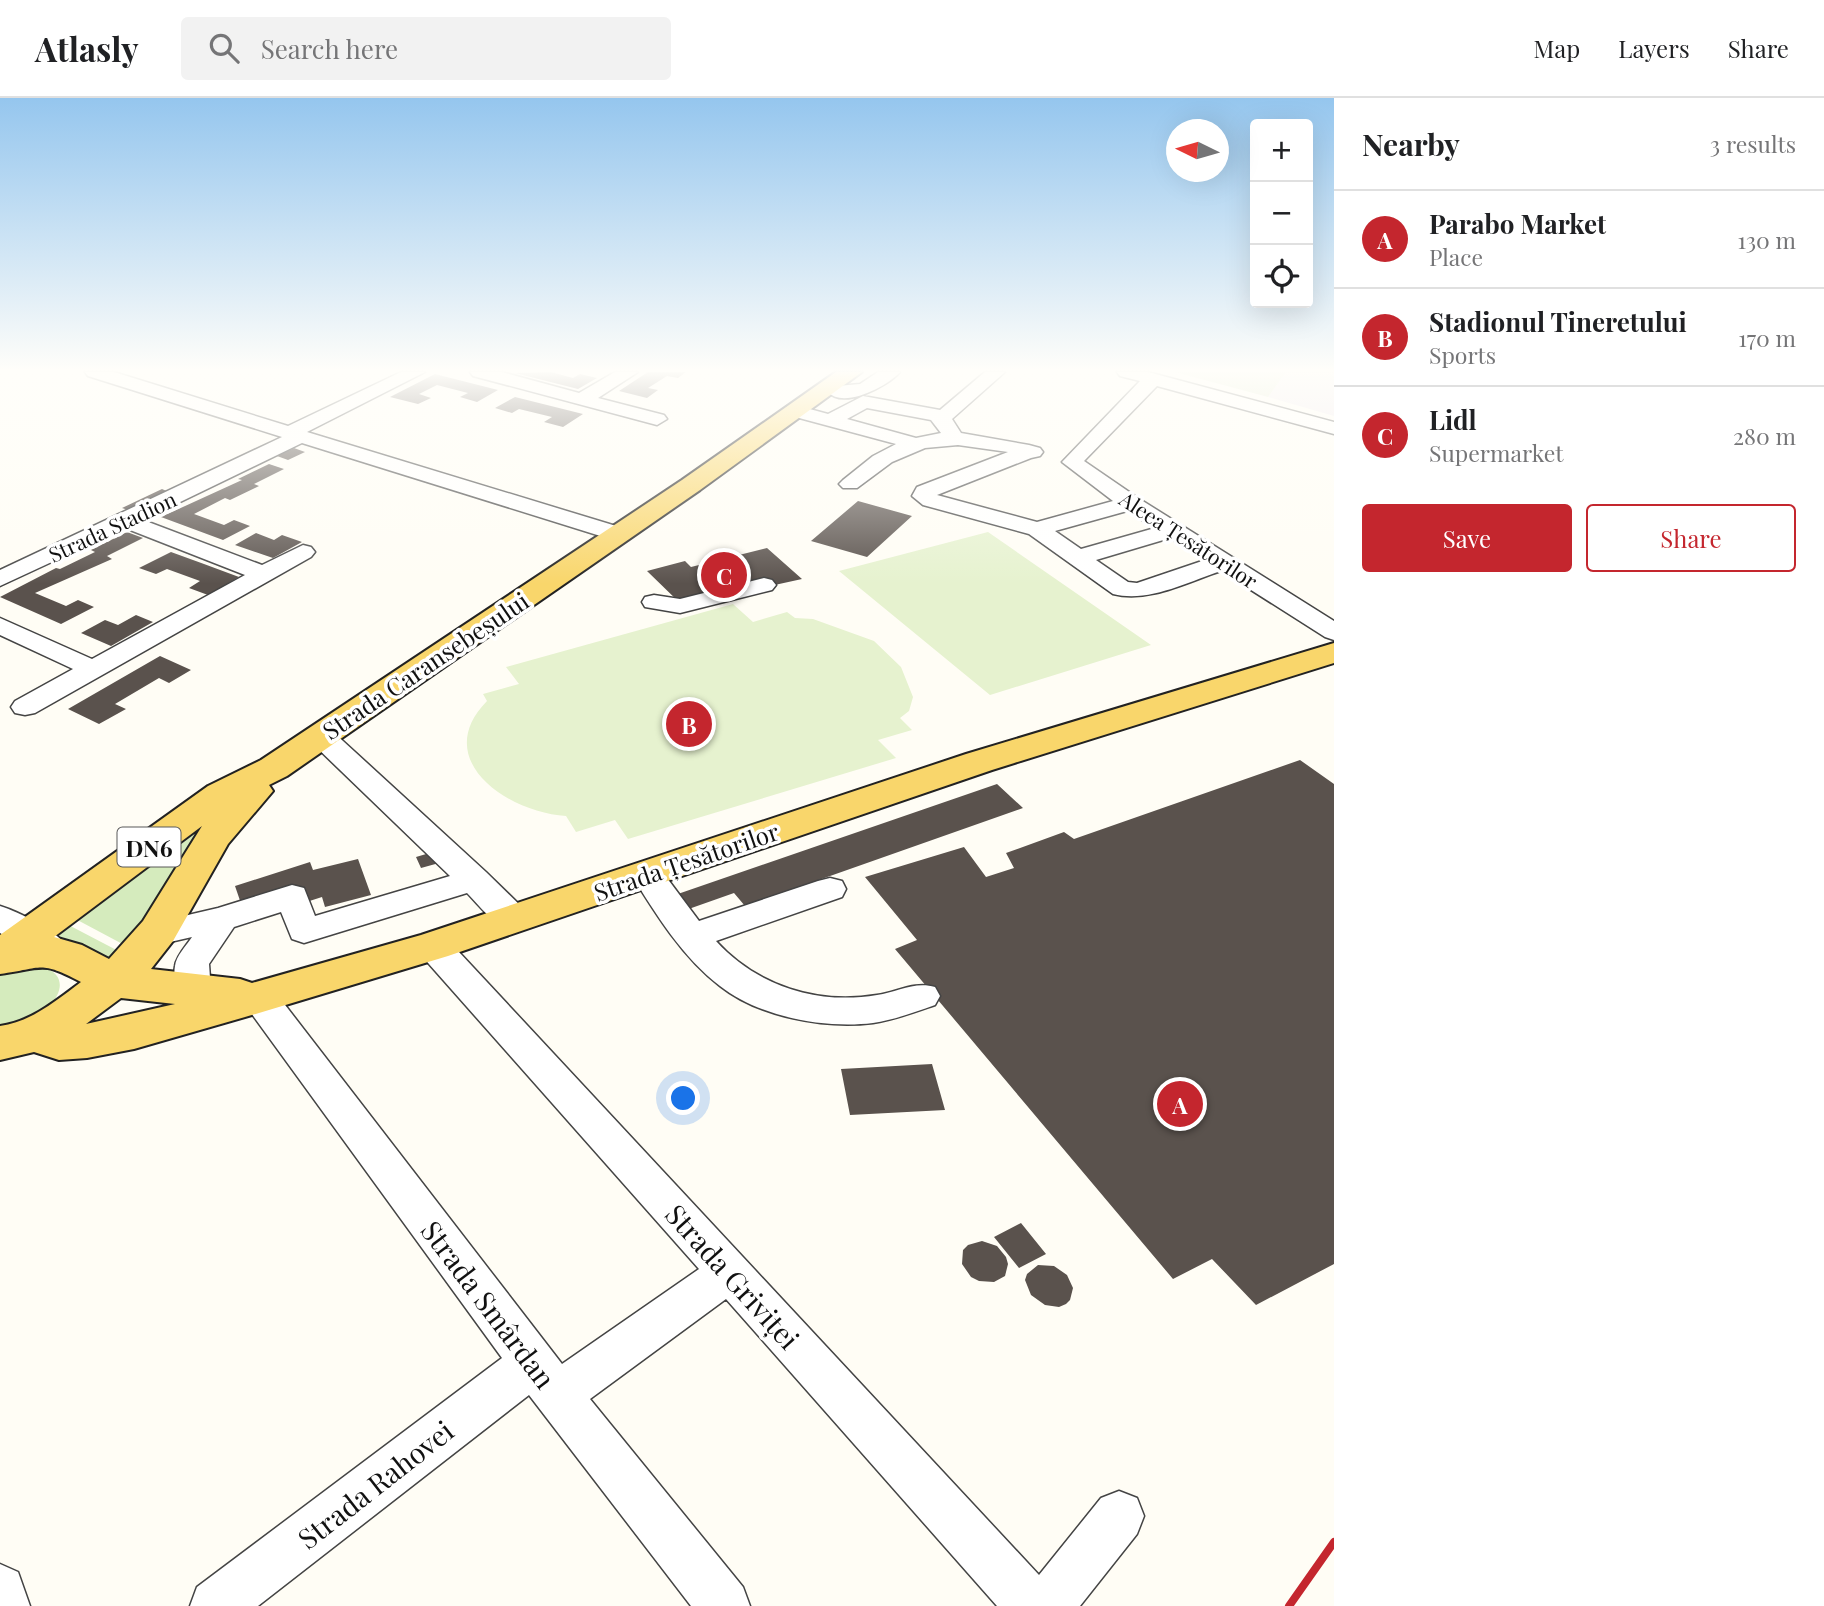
<!DOCTYPE html>
<html lang="en">
<head>
<meta charset="utf-8">
<style>
  body { margin:0; font-family:"Playfair Display",serif; background:#f2f2f2; color:#202124 }
  .controls { position:absolute; right:21px; top:21px; display:grid; overflow:hidden; border-radius:7px; box-shadow:0 7px 28px #0002 }
  .controls button { width:63px; height:63px; display:grid; place-items:center; padding:0; border:0; border-bottom:2px solid #e0e0e0; background:#fff; color:#202124; font:35px sans-serif }
  .compass { position:absolute; left:1166px; top:21px; width:63px; height:63px; border-radius:50%; background:#fff; box-shadow:0 7px 28px #0002; rotate:275deg }
  .you { position:absolute; left:684px; top:1001px; width:24px; height:24px; margin:-18px; border:5px solid #fff; border-radius:50%; background:#1a73e8; box-shadow:0 0 0 10px #1a73e833 }
  .badge { display:grid; place-items:center; width:46px; height:46px; border-radius:50%; background:#c4262e; color:#fff; font-size:23px; font-weight:700 }
  .pin { position:absolute; translate:-50% -50%; border:4px solid #fff; box-shadow:0 2px 7px #0006 }
  .list { margin:0; padding:0; list-style:none }
  h2 { display:flex; justify-content:space-between; align-items:center; height:91px; margin:0; padding:0 28px; font-size:30px }
  h2 small { font-size:23px; font-weight:400; color:#757577 }
  .list li { display:grid; grid-template-columns:46px 1fr auto; gap:21px; align-items:center; box-sizing:border-box; height:98px; padding:0 28px; border-top:2px solid #e0e0e0 }
  .list b { display:block; font-size:26px; white-space:nowrap }
  .list p { margin:0; font-size:23px; white-space:nowrap; color:#757577 }
  .list em { font-size:23px; font-style:normal; color:#757577 }
  .actions { display:flex; gap:14px; padding:21px 28px }
  .actions a { flex:1; padding:16px 0; border:2px solid #c4262e; border-radius:7px; text-align:center; font-size:24px; color:#c4262e }
  .actions .main { background:#c4262e; color:#fff }
  .icon { flex:none; width:38px; height:38px; fill:none; stroke:currentColor; stroke-width:2; stroke-linecap:round; stroke-linejoin:round }
  .map { position:relative; flex:none; width:1334px; height:1508px; overflow:hidden }
  header { display:flex; align-items:center; gap:42px; box-sizing:border-box; height:98px; padding:0 35px; background:#fff; border-bottom:2px solid #e0e0e0 }
  header strong { font-size:33px }
  nav { display:flex; gap:38px; margin-inline-start:auto; font-size:24px }
  .search { width:490px; height:63px; background:#f2f2f2; display:flex; align-items:center; gap:18px; box-sizing:border-box; padding:0 24px; border-radius:7px; color:#757577; font-size:26px }
  main { display:flex }
  aside { flex:1; background:#fff }
  .map>svg:first-child { display:block }
  .industrial { fill:#eee6ef }
  .green { fill:#d5ebbd }
  .cemetery { fill:#d9e3c4 }
  .pitch { fill:#e6f2cf }
  .building { fill:#5a524d }
  .lines { fill:none; stroke-linecap:round; stroke-linejoin:round }
  .minor-casing { stroke:#444; stroke-width:3 }
  .major-casing { stroke:#222; stroke-width:4 }
  .minor { fill:#fff; fill-rule:evenodd }
  .major { fill:#f9d66b; fill-rule:evenodd }
  .rail { stroke:#c4262e; stroke-width:8 }
  .labels { text-anchor:middle; dominant-baseline:central; stroke-width:7; stroke-linejoin:round; paint-order:stroke }
  .far-street-label { font-size:21px; fill:#111; stroke:#fff }
  .shield { fill:#fff; stroke:#585858; stroke-width:2 }
  .shield-label { font-size:23px; font-weight:bold; fill:#111 }
  .street-label { font-size:24px; fill:#111; stroke:#fff }
  .near-street-label { font-size:28px; fill:#111; stroke:#fff }
</style>
</head>
<body>
<header>
<strong>Atlasly</strong>
<div class="search"><svg class="icon" aria-label="search" viewBox="0 0 24 24"><circle cx="10" cy="10" r="6"/><path d="M15 15l6 6"/></svg>Search here</div>
<nav><a>Map</a><a>Layers</a><a>Share</a></nav>
</header>
<main>
<div class="map">
<svg width="1334" height="1508" viewBox="0 0 1334 1508">
  <rect width="100%" height="100%" fill="#fffdf5"/>
  <path class="industrial" d="M1286,274H1334V318L1268,299Z"/>
  <path class="green" d="M222,708L130,850L68,817Z
    M59,822L126,857L118,866L45,836Z
    M44,869C78,882 50,915 27,923C19,926 9,926 0,928V877L19,870Z"/>
  <path class="cemetery" d="M1175,274H1286L1268,299Z"/>
  <path class="pitch" d="M988,434L1151,547L990,597L839,473Z
    M733,506L753,524L787,514L795,520L813,521L874,543L901,569L913,599L909,613L900,620L912,632L878,642L896,660L628,741L615,722L576,734L566,718C509,715 429,662 487,603L483,596L519,586L506,569Z"/>
  <path class="building" d="M551,274L573,280L580,276L597,280L578,291L515,275Z
    M648,274H686L678,280L667,278L648,290L658,292L647,300L619,293Z
    M435,276L498,292L477,304L460,299L468,295L437,287L419,296L431,300L418,306L390,299Z
    M515,299L583,316L563,329L544,324L552,319L519,311L512,315L495,310Z
    M294,350L305,354L288,362L277,358Z
    M269,366L284,371L254,386L259,388L230,402L225,400L194,416L224,427L234,422L250,428L223,442L161,419L242,382L238,381Z
    M162,391L171,395L131,413L122,410Z
    M858,403L912,418L867,459L811,443Z
    M127,434L143,440L107,458L112,461L35,495L66,508L78,502L94,509L61,526L0,499L56,470L60,471L95,454L91,452Z
    M256,435L274,442L282,437L302,444L273,460L235,447Z
    M767,450L802,481L682,507L647,473L685,463L691,469Z
    M171,454L204,466L239,479L208,497L189,490L200,483L167,471L156,476L139,470Z
    M136,517L153,524L111,548L81,535L105,522L118,527Z
    M160,558L191,572L169,585L159,580L115,606L126,611L99,626L68,611Z
    M1300,662L1334,686V1166L1256,1207L1212,1161L1173,1181L895,851L917,842L865,779L964,749L986,779L1014,770L1006,755L1064,734L1074,741Z
    M997,686L1023,710L745,808L734,795L683,813L672,798Z
    M433,754L439,765L421,770L416,759Z
    M358,761L371,797L325,809L322,799L247,823L235,788L310,764L313,772Z
    M932,966L945,1012L850,1017L841,971Z
    M1021,1125L1046,1156L1019,1170L994,1139Z
    M982,1143L997,1148L1006,1159L1008,1166L1005,1178L994,1184L979,1183L971,1179L962,1166L963,1152L968,1147Z
    M1038,1167L1054,1168L1067,1177L1073,1190L1070,1202L1066,1206L1059,1209L1045,1207L1031,1197L1025,1182L1027,1176Z"/>
  <g class="lines">
    <g class="minor-casing">
      <path id="minor" d="M85,274H114L288,328L401,274H425L307,334L626,431L629,436L626,441H610L302,345L143,422L262,467L303,447L311,449L315,454L311,459L35,615L25,617L15,615L11,609L15,603L73,571L0,537V520L92,561L245,477L125,430L0,488V472L282,339L88,278Z
        M470,274H502L579,295L615,274H638L598,300L664,317L667,321L657,327L473,278Z
        M878,274H900C887,289 843,311 828,294L837,288L860,286Z
        M985,274H1005L952,321L961,335L1029,347L1040,350L1043,354L1040,358L1031,360L937,397L1037,424L1113,403L1062,364L1140,283L1120,278L1117,274H1148L1334,324V336L1157,288L1084,363L1138,400L1334,523V542L1325,539L1221,473C1187,484 1149,505 1113,496L1029,436L923,407L912,398L917,389L1008,354L958,347L925,350L892,364L857,390H843L839,386L843,382L873,358L896,346L788,317L785,313L795,307L828,316L863,298L940,312ZM867,310L931,322L941,335L916,340L847,321ZM1127,413L1155,430L1081,451L1055,433ZM1170,440L1205,462L1137,485L1128,484L1096,462Z
        M764,480L772,482L776,487L772,492L680,515L645,509L642,504L645,499L654,497L680,501Z
        M321,630L331,632L486,774L526,813L531,821L526,829C499,837 485,813 467,795L304,845L292,841L281,814L234,829L209,866L210,880L221,885L226,894L221,903C196,911 170,896 175,868C176,858 186,848 192,839L157,847L145,843L140,835L145,827L218,810L292,787L304,790L315,818L450,778L311,644L307,638L311,632Z
        M647,765L658,768L699,823L818,783L830,780L842,783L846,791L842,799L716,843C757,888 817,907 877,897C897,894 915,883 935,889L940,898L935,907C915,914 894,922 873,925C825,931 759,919 720,888C683,860 655,815 631,776L636,768Z
        M0,808C19,814 58,833 67,849L62,858C39,864 20,847 0,835Z
        M433,836L445,839L1039,1477L1101,1400L1119,1393L1137,1400L1144,1418L1137,1436L1080,1508H997L726,1201L590,1301L743,1489L750,1508H691L529,1297L258,1508H190L197,1489L502,1260L246,908L241,899L246,890L259,886L272,890L562,1266L699,1171L421,857L416,848L421,839Z
        M0,1466L18,1474L30,1508H0Z"/>
    </g>
    <g class="major-casing">
      <path id="major" d="M836,274H862L700,392L287,678L269,687L273,693L228,746L173,843L151,871L240,881L252,885L421,837L966,656L1334,545V565L992,672L448,858L259,915L134,951L87,960L59,962L34,954L0,962V928C31,924 57,902 81,884C39,862 44,870 0,876V837L208,688L261,662L682,382ZM202,728L143,823L109,861L82,847L54,839ZM121,900L175,906L86,926Z"/>
    </g>
    <use href="#minor" class="minor"/>
    <use href="#major" class="major"/>
    <path class="rail" d="M1289,1508L1334,1444"/>
  </g>
  <linearGradient id="sky" x2="0" y2="1"><stop stop-color="#95c6ee"/><stop offset="0.56" stop-color="#fffefa"/><stop offset="1" stop-color="#fffefa" stop-opacity="0"/></linearGradient>
  <rect width="1334" height="486" fill="url(#sky)"/>
  <g class="labels">
    <g class="far-street-label">
      <text transform="translate(112 428) rotate(-25)">Strada Stadion</text>
      <text transform="translate(1189 441) rotate(33)">Aleea Țesătorilor</text>
    </g>
    <rect class="shield" x="117.5" y="729.5" width="63" height="39" rx="5"/>
    <g class="shield-label">
      <text x="149" y="749">DN6</text>
    </g>
    <g class="street-label">
      <text transform="translate(425 567) rotate(-34)">Strada Caransebeșului</text>
      <text transform="translate(686 763) rotate(-19)">Strada Țesătorilor</text>
    </g>
    <g class="near-street-label">
      <text transform="translate(733 1178) rotate(48)">Strada Griviței</text>
      <text transform="translate(489 1206) rotate(53)">Strada Smârdan</text>
      <text transform="translate(375 1386) rotate(-38)">Strada Rahovei</text>
    </g>
  </g>
</svg>
<div class="controls">
<button>+</button>
<button>−</button>
<button><svg class="icon" aria-label="locate" viewBox="0 0 24 24"><circle cx="12" cy="12" r="6"/><path d="M12 2v4M12 18v4M2 12h4M18 12h4"/></svg></button>
</div>
<svg class="compass" viewBox="-18 -18 36 36"><path d="M0-13l5 13h-10z" fill="#e53935"/><path d="M0 13l5-13h-10z" fill="#757577"/></svg>
<div class="you"></div>
<div class="pin badge" style="left:1180px;top:1006px">A</div>
<div class="pin badge" style="left:689px;top:626px">B</div>
<div class="pin badge" style="left:724px;top:477px">C</div>
</div>
<aside>
<h2>Nearby<small>3 results</small></h2>
<ul class="list">
<li><span class="badge">A</span><div><b>Parabo Market</b><p>Place</p></div><em>130 m</em></li>
<li><span class="badge">B</span><div><b>Stadionul Tineretului</b><p>Sports</p></div><em>170 m</em></li>
<li><span class="badge">C</span><div><b>Lidl</b><p>Supermarket</p></div><em>280 m</em></li>
</ul>
<div class="actions"><a class="main">Save</a><a>Share</a></div>
</aside>
</main>
</body>
</html>
